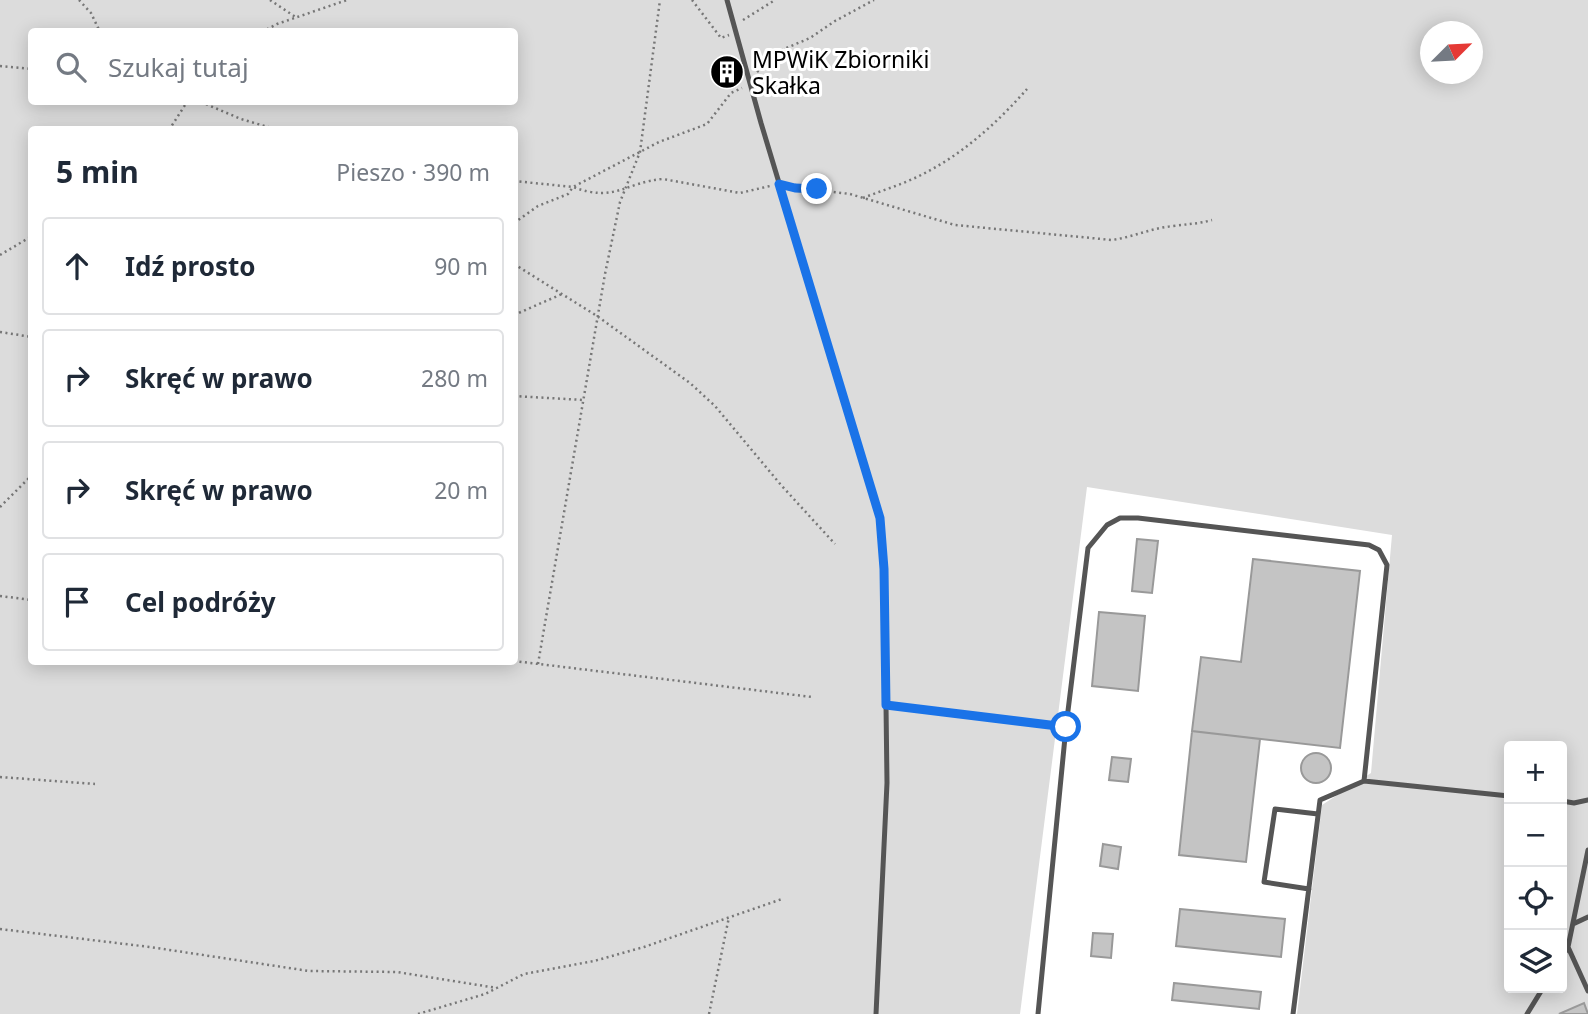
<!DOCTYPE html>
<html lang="pl">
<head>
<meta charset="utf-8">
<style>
  body { margin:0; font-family:"Noto Sans",sans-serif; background:#f6f6f7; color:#1f2937 }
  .controls { position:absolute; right:21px; bottom:21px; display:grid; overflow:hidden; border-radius:7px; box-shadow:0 4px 18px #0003 }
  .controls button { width:63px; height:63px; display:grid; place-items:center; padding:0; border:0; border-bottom:2px solid #e0e1e3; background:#fff; color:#1f2937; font:35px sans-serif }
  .compass { position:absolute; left:1420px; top:21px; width:63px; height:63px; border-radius:50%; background:#fff; box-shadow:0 4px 18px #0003; rotate:66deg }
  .stop { position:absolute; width:21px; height:21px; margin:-16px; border:5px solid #1a73e8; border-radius:50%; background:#fff }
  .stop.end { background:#1a73e8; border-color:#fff; box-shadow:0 2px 7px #0008 }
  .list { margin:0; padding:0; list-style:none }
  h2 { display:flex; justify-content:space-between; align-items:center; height:91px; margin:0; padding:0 28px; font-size:30px }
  h2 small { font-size:23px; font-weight:400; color:#747a83 }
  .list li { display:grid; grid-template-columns:46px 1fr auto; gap:21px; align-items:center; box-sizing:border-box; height:98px; margin:0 14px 14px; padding:0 14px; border:2px solid #e0e1e3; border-radius:7px }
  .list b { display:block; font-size:26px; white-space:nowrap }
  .list em { font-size:23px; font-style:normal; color:#747a83 }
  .icon { flex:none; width:38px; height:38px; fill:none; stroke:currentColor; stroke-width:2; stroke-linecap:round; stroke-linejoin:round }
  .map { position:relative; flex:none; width:1588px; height:1014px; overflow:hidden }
  .search { position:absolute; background:#fff; box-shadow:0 4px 18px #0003; left:28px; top:28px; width:490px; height:77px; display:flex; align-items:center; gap:18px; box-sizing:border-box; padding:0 24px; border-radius:7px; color:#747a83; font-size:26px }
  .panel { position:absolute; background:#fff; box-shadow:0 4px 18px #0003; left:28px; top:126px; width:490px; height:539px; border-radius:7px }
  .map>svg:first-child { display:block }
  .green { fill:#dcdcdc; fill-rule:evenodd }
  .building { fill:#c4c4c4; stroke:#999; stroke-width:2 }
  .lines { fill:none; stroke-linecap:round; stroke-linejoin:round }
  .path { stroke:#777; stroke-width:2.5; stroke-dasharray:2 3.5; stroke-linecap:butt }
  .service { stroke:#555; stroke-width:5 }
  .route { stroke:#1a73e8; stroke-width:9 }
  .labels { text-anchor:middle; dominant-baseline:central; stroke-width:6; stroke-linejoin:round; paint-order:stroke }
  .poi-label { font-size:23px; fill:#000; stroke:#fff; text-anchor:start }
</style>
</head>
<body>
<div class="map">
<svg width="1588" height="1014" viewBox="0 0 1588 1014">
  <rect width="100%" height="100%" fill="#fff"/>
  <path class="green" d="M0,0H1588V1014H1297L1322,805L1371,773L1392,535L1087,487L1020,1014H0ZM32,32H514V102H32ZM1430,32H1472V74H1430ZM32,130H514V662H32ZM1509,746H1562V988H1509Z"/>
  <path class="building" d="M729,65L732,76L725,78L722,67Z
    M1137,539L1158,541L1152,593L1132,591Z
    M1253,559L1360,571L1340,748L1192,731L1201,657L1241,662Z
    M1099,612L1145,616L1138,691L1092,686Z
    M1192,731L1260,739L1246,862L1179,855Z
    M1301 768a15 15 0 1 1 30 0a15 15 0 1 1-30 0Z
    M1112,757L1131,759L1128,782L1109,780Z
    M1103,844L1121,847L1118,869L1100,866Z
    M1180,909L1285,919L1281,957L1176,946Z
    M1093,933L1113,934L1111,958L1091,956Z
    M1174,983L1261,992L1259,1009L1172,1000Z
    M1584,1003L1588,1014H1559Z"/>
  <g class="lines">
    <path class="path" d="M79,0L91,13L100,32
      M270,0L297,18
      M692,0L721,38L729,35
      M743,20L775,0
      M262,32L277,24L347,0
      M0,66L32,69
      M757,72L777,52L810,38L835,21L874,0
      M201,102L241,119L278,130
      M169,130L187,102
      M514,181L573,187L659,142L707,124L731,93L742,88
      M790,187L850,194L955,225L1112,240C1133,237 1152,228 1173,226C1187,224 1198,224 1212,220
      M863,198C883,190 904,184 923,174C963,154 998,122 1027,89
      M514,223L538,206L568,194L573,187C616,203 625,182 663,179L740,193L770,186
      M0,255L32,236
      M514,264L597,316L690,383L715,406L781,485L835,544
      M514,315L562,294
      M0,332L32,337
      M514,396L583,400
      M0,507L32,475
      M0,596L32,600
      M514,661L812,697
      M538,664L605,274L620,202L640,152L660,0
      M0,777L95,784
      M0,929L150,947L309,971L397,972L497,988
      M418,1014L485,994L524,974L594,961L644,947L782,899
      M709,1014L729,917"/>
    <path class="service" d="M727,0L761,123L880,518L884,569L886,705L1066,727
      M1562,801L1574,803L1588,800
      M1588,850L1568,947L1588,991
      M1309,889L1264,882L1275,809L1318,814
      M1573,924L1588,917
      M1562,957L1568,947
      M876,1014L887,783L886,705
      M1038,1014L1066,727L1088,548L1107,525L1120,518H1138L1369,545L1379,550L1387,565L1364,781
      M1293,1014L1320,800L1364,781L1509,796
      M1527,1014L1543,988"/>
  </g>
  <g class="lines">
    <path class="route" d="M817,189L795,188L779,184L880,518L884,569L886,705L1066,727"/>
  </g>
  <defs>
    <g id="building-disc" transform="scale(1.75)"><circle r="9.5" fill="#000" stroke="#fff"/><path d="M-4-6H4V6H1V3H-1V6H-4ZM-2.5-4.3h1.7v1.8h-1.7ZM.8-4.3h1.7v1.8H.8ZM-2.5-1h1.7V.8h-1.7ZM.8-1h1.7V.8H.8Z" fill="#fff"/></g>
  </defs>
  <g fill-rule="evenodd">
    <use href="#building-disc" x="727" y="72"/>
  </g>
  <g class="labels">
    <g class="poi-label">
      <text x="752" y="59">MPWiK Zbiorniki<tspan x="752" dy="26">Skałka</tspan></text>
    </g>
  </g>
</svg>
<div class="controls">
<button>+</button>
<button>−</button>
<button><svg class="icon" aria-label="locate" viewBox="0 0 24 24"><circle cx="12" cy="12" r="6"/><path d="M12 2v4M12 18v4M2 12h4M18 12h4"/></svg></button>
<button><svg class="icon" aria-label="layers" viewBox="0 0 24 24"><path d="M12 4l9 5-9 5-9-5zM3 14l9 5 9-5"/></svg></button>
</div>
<svg class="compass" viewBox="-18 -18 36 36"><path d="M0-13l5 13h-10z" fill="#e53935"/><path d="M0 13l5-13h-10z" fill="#747a83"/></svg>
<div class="stop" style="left:1066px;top:727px"></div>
<div class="stop end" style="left:817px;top:189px"></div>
<div class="search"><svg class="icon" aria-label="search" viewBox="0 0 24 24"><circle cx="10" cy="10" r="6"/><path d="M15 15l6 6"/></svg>Szukaj tutaj</div>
<section class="panel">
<h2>5 min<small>Pieszo · 390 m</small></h2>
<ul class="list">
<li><svg class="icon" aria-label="ahead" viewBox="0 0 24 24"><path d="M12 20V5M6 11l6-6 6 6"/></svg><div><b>Idź prosto</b></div><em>90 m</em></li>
<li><svg class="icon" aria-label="right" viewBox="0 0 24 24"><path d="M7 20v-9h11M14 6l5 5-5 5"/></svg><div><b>Skręć w prawo</b></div><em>280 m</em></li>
<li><svg class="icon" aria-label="right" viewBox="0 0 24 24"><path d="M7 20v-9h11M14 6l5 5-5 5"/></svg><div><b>Skręć w prawo</b></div><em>20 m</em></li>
<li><svg class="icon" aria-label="arrive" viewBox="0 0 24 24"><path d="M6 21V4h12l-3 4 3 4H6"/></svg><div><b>Cel podróży</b></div></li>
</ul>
</section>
</div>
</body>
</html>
